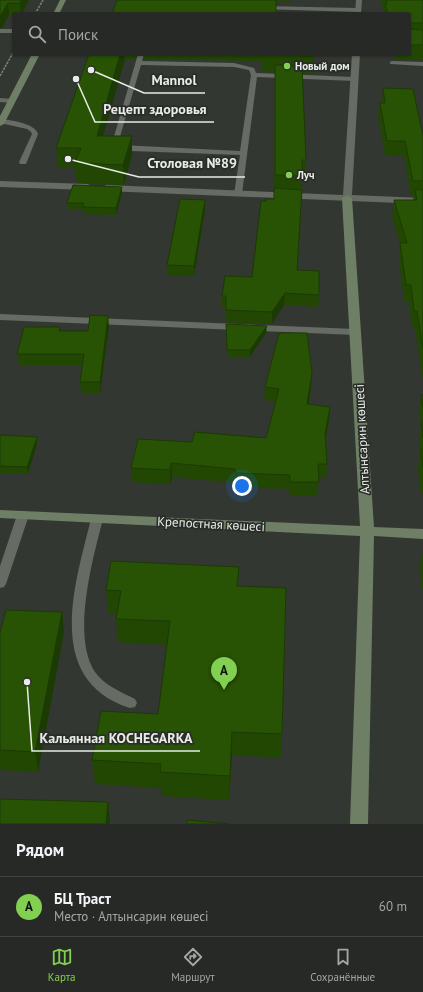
<!DOCTYPE html>
<html lang="ru">
<head>
<meta charset="utf-8">
<style>
  body { margin:0; font-family:"PT Sans",sans-serif; background:#2e312d; color:#f1f3f6 }
  .you { position:absolute; left:242px; top:486px; width:14px; height:14px; margin:-10px; border:3px solid #fff; border-radius:50%; background:#1a73e8; box-shadow:0 0 0 6px #1a73e833 }
  .badge { display:grid; place-items:center; width:26px; height:26px; border-radius:50%; background:#81d051; color:#111; font-size:13px; font-weight:700 }
  .pin { position:absolute; translate:-50% -33px; filter:drop-shadow(0 1px 2px #0008) }
  .pin::after { content:''; position:absolute; top:21px; width:14px; height:12px; background:inherit; clip-path:polygon(0 0,100% 0,50% 100%) }
  .list { margin:0; padding:0; list-style:none }
  h2 { display:flex; justify-content:space-between; align-items:center; height:52px; margin:0; padding:0 16px; font-size:17px }
  h2 small { font-size:13px; font-weight:400; color:#a4a6a7 }
  .list li { display:grid; grid-template-columns:26px 1fr auto; gap:12px; align-items:center; box-sizing:border-box; height:60px; padding:0 16px; border-top:1px solid #424542 }
  .list b { display:block; font-size:15px; white-space:nowrap }
  .list p { margin:0; font-size:13px; white-space:nowrap; color:#a4a6a7 }
  .list em { font-size:13px; font-style:normal; color:#a4a6a7 }
  .icon { flex:none; width:22px; height:22px; fill:none; stroke:currentColor; stroke-width:2; stroke-linecap:round; stroke-linejoin:round }
  .map { position:relative; flex:none; width:423px; height:824px; overflow:hidden }
  .search { position:absolute; background:#262925; box-shadow:0 1px 3px #0004; left:12px; right:12px; top:12px; height:44px; display:flex; align-items:center; gap:10px; box-sizing:border-box; padding:0 14px; border-radius:4px; color:#a4a6a7; font-size:15px }
  .sheet { height:112px; background:#262925 }
  nav { display:flex; justify-content:space-around; align-items:center; box-sizing:border-box; height:56px; border-top:1px solid #424542; background:#262925; font-size:11px; color:#a4a6a7 }
  nav a { display:grid; justify-items:center; gap:2px }
  nav .on { color:#81d051 }
  .map>svg:first-child { display:block }
  .lines { fill:none; stroke-linecap:round; stroke-linejoin:round }
  .path { stroke:#7d817c; stroke-width:1.5; stroke-dasharray:2.5 1; stroke-linecap:butt }
  .lane { fill:#666b64; fill-rule:evenodd }
  .street { fill:#666b64; fill-rule:evenodd }
  .secondary { fill:#6e7f66; fill-rule:evenodd }
  .wall { fill:#224703 }
  .shaded-wall { fill:#1c3a03 }
  .building { fill:#285304; stroke:#1c3a03 }
  .poi-dot { fill:#81d051; stroke:#292d27; stroke-width:1.5 }
  .labels { text-anchor:middle; dominant-baseline:central; stroke-width:3.5; stroke-linejoin:round; paint-order:stroke }
  .far-poi-label { font-size:11px; font-weight:bold; fill:#e8ebe7; stroke:#292d27; text-anchor:start }
  .street-label { font-size:13px; fill:#e8ebe7; stroke:#292d27 }
  .leader { fill:none; stroke:#e8ebe7; stroke-width:1.5 }
  .callout-dot { fill:#e8ebe7; stroke:#292d27; stroke-width:1.5 }
  .callout-label { font-size:14px; text-anchor:middle; font-weight:bold; fill:#e8ebe7; stroke:#292d27; stroke-width:3.5; stroke-linejoin:round; paint-order:stroke }
</style>
</head>
<body>
<div class="map">
<svg width="423" height="824" viewBox="0 0 423 824">
  <rect width="100%" height="100%" fill="#333731"/>
  <g class="lines">
    <path class="path" d="M35,14L43,0
      M0,76L14,51"/>
    <path class="lane" d="M262,6L358,8L361,10L358,12L260,9L259,8Z
      M0,29H14V33H0Z
      M138,54H144L142,61L234,63L254,68L256,73L354,77L357,79L354,81L257,77L242,194L238,196L234,194L240,155L131,151L117,148L113,140ZM141,65L234,67L249,70L251,75L240,151L121,145L119,140Z
      M392,61L423,62V66L390,64V62Z
      M0,98L12,99L15,101L12,103L0,102Z
      M0,119C10,120 35,123 38,134L26,164H20L19,162L32,134L31,132L27,129L0,123Z
      M0,314L355,329L360,332L355,335L0,320Z
      M23,511L27,512L29,515L6,584L4,587L0,588V566L17,515L19,512Z
      M97,515L101,516L103,519C93,558 71,636 95,672C104,685 121,692 135,699L137,703L135,707L130,708C43,680 75,584 91,519L93,516Z"/>
    <path class="street" d="M356,0H362L361,14H355Z
      M352,54H360L352,195L423,198V204L106,191L102,188L106,185L343,195Z
      M0,181L88,184L92,187L88,190L0,187Z"/>
    <path class="secondary" d="M60,0H66L59,14H53Z
      M32,54H40L4,124L0,126V116Z
      M347,195L352,198L374,527L423,529V539L374,536L368,824H350L360,536L0,518V510L360,526L342,198Z"/>
  </g>
  <path class="wall" d="M0,0H29L22,14H14V15H9L2,28H0Z
    M117,0H290V2Z
    M381,0H423V60H396L394,54H409V14H384Z
    M89,54H137L135,59H125L103,136L132,155L124,185L77,183L75,167H58L56,148Z
    M144,54H314L313,73H302L306,160L305,175H302L297,270L319,295L318,307L284,305L272,324L226,322V308H222V296L252,277L266,201L274,199L275,72H262V61L144,59Z
    M383,88L423,136V381L415,327H412L409,301H404L399,259L400,244L392,216L394,200H413L414,196H411L404,156L385,155L378,116L380,103H382Z
    M122,187V193L116,215L83,214V210L67,209V203Z
    M205,210L194,276L167,275V265Z
    M226,324L266,333L250,357H227Z
    M109,326L100,393H81L80,382L83,365H19L17,354L60,331H88Z
    M312,373L311,386L308,404L329,420L326,440L327,464L326,478H318V496L290,495V489L235,487V483L172,477L170,484L132,482L131,468L192,442L266,438L276,402L264,400L265,387Z
    M421,395H423V494H421L418,467L420,453L419,440L421,425L419,412Z
    M0,435L37,444L28,474L0,473Z
    M422,554H423V589H422L420,568Z
    M239,567L238,586L282,734L281,758L232,755L229,800L161,796V788L95,784L92,760L158,714L167,645L118,642L116,619L117,614H108L106,590Z
    M62,612L64,632L38,772L0,770V633Z"/>
  <path class="shaded-wall" d="M21,0H29L22,14H21L20,3Z
    M8,3L9,15L2,28H0V15Z
    M120,54H124L125,59L98,154L97,136Z
    M132,136V155L124,185L123,165Z
    M122,187V193L116,215V208Z
    M205,200V210L194,276V266Z
    M285,293L284,305L272,324V312Z
    M108,316L109,326L100,393V382Z
    M267,326L266,333L250,357V350Z
    M312,373L311,386L307,417V404Z
    M330,407L329,420L324,447L325,434Z
    M37,437V444L28,474L27,467Z
    M171,463L172,477L170,484V470Z
    M62,612L64,632L38,772L35,752Z
    M232,732V755L229,800L230,776Z
    M108,802L110,824H106Z"/>
  <path class="building" d="M0,0H21L20,3H8L1,15H0Z
    M117,0H276V14H112Z
    M386,0H423V23H410L409,24V14H388L385,4H387Z
    M409,25V29L423,30V45H409Z
    M89,54H120L97,136H132L123,165L75,163L81,148H56Z
    M262,54H314V56L262,55Z
    M275,65L302,66L306,160H302V176L275,175Z
    M383,88L413,89L423,136V181H413L405,141H387L380,103H385Z
    M73,185L122,187L116,208L83,207L84,203H67Z
    M274,188L302,190L297,270L319,271V295L285,293L272,312L226,310V296H222L225,276L252,277L261,201H266V199H274Z
    M415,190H423V349L417,311H414L411,285H406L400,243H407L394,200H417Z
    M180,199L205,200L194,266L167,265Z
    M90,315L108,316L100,382H80L84,354H17L24,327H60L59,331H88Z
    M226,324L267,326L250,350H227Z
    M279,333H307L312,373L307,404L330,407L325,434L327,464H318L319,482H290V475L235,473V469L171,463L170,470L131,468L138,439L192,442L195,432L266,438L279,389L265,387Z
    M421,395H423V408Z
    M421,422H423V438Z
    M0,435L37,437L27,467L0,466Z
    M421,449L423,450V468Z
    M111,561L239,567L237,586L286,588L282,734L232,732L230,776L160,772L161,764L92,760L101,711L158,714L170,621L116,619L121,591L106,590Z
    M6,610L62,612L35,752L0,750V633Z
    M0,799L108,802L106,824H0Z
    M187,820L230,824H187Z"/>
  <g class="poi-dot">
    <circle cx="287" cy="66" r="4"/>
    <circle cx="289" cy="175" r="4"/>
  </g>
  <g class="labels">
    <g class="far-poi-label">
      <text x="295" y="66">Новый дом</text>
      <text x="297" y="175">Луч</text>
    </g>
    <g class="street-label">
      <text transform="translate(362 439) rotate(-93)">Алтынсарин көшесі</text>
      <text transform="translate(211 524) rotate(3)">Крепостная көшесі</text>
    </g>
  </g>
  <path class="leader" d="M91 70L144 93H205M76 79L95 122H214M68 159L139 177H245M27 682L32 751H200"/>
  <g class="callout-dot">
    <circle cx="91" cy="70" r="4"/>
    <circle cx="76" cy="79" r="4"/>
    <circle cx="68" cy="159" r="4"/>
    <circle cx="27" cy="682" r="4"/>
  </g>
  <g class="callout-label">
    <text x="174" y="85">Mannol</text>
    <text x="155" y="114">Рецепт здоровья</text>
    <text x="192" y="168">Столовая №89</text>
    <text x="116" y="743">Кальянная KOCHEGARKA</text>
  </g>
</svg>
<div class="you"></div>
<div class="pin badge" style="left:224px;top:690px">A</div>
<div class="search"><svg class="icon" aria-label="search" viewBox="0 0 24 24"><circle cx="10" cy="10" r="6"/><path d="M15 15l6 6"/></svg>Поиск</div>
</div>
<section class="sheet">
<h2>Рядом<small></small></h2>
<ul class="list">
<li><span class="badge">A</span><div><b>БЦ Траст</b><p>Место · Алтынсарин көшесі</p></div><em>60 m</em></li>
</ul>
</section>
<nav>
<a class="on"><svg class="icon" aria-label="map" viewBox="0 0 24 24"><path d="M3 6l6-2 6 2 6-2v14l-6 2-6-2-6 2zM9 4v14M15 6v14"/></svg>Карта</a>
<a><svg class="icon" aria-label="directions" viewBox="0 0 24 24"><path d="M12 3l9 9-9 9-9-9zM9 14v-3h6M13 9l2 2-2 2"/></svg>Маршрут</a>
<a><svg class="icon" aria-label="saved" viewBox="0 0 24 24"><path d="M7 4h10v16l-5-4-5 4z"/></svg>Сохранённые</a>
</nav>
</body>
</html>
